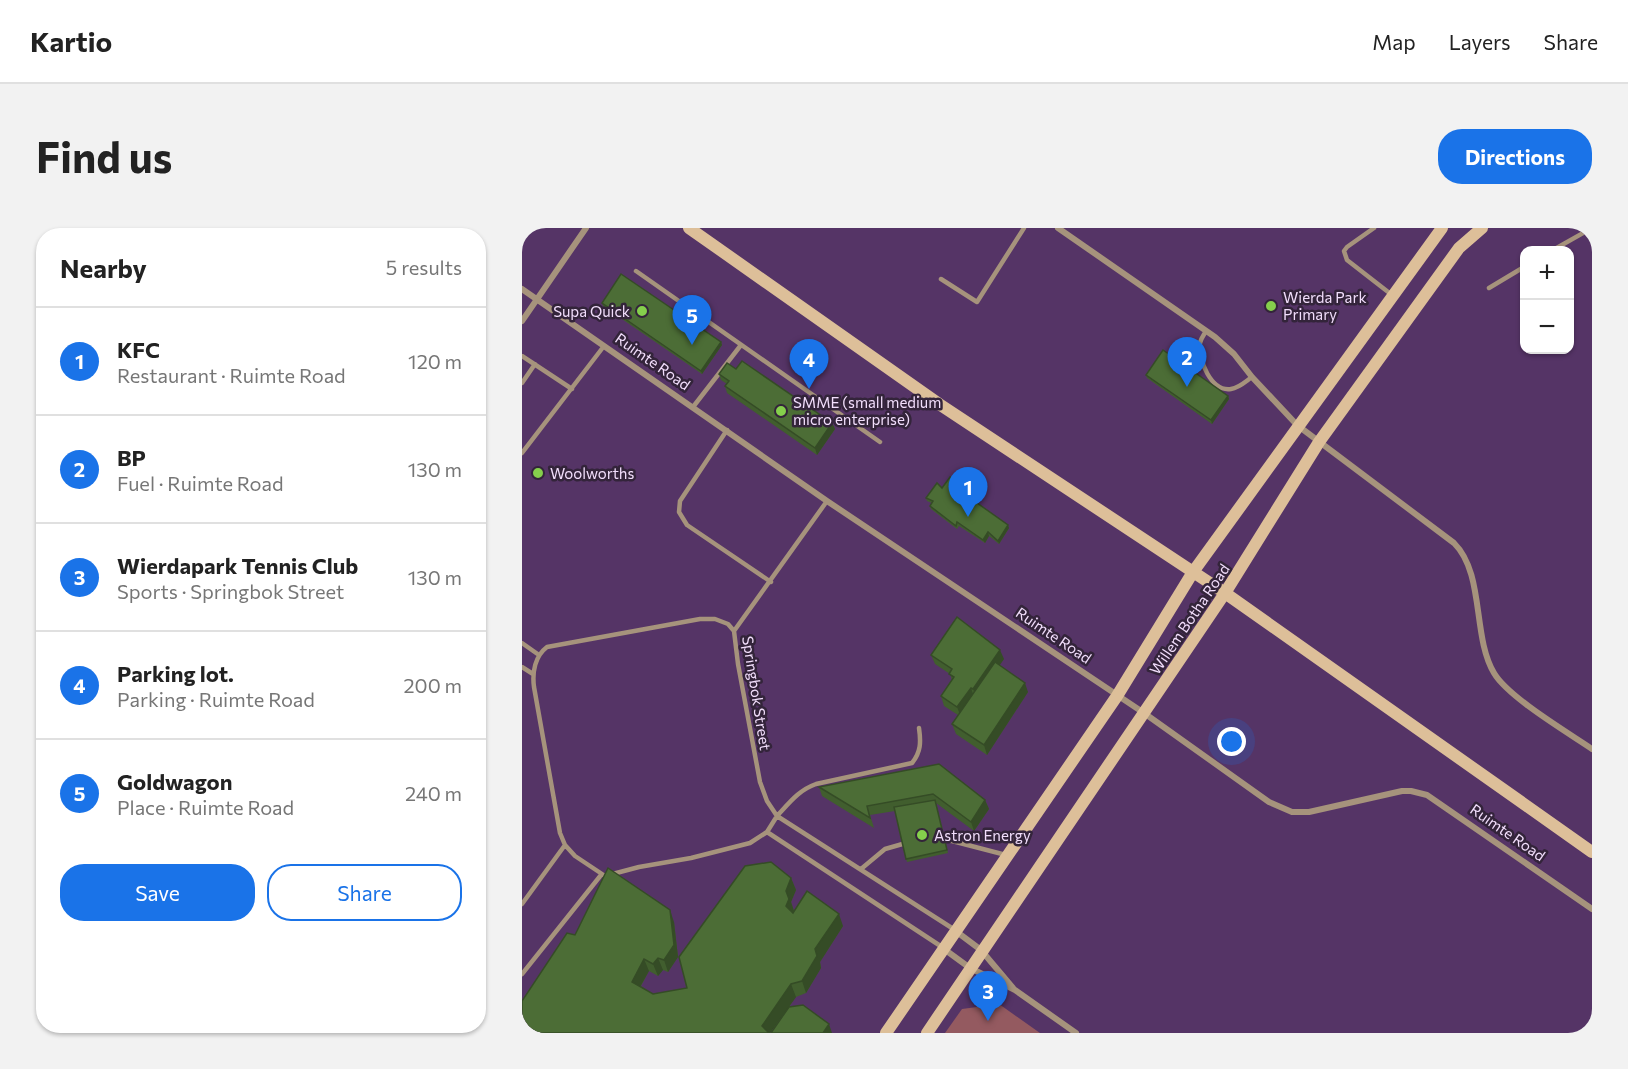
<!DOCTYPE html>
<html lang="en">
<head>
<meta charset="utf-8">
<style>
  body { margin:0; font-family:Commissioner,sans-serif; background:#f2f2f2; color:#222 }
  .controls { position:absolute; right:18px; top:18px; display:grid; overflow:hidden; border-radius:12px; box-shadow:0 2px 4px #0004 }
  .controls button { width:54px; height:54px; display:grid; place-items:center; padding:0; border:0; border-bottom:2px solid #e0e0e0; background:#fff; color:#222; font:30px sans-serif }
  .you { position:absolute; left:710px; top:514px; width:21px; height:21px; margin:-15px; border:4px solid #fff; border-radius:50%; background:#1a73e8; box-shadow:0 0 0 9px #1a73e833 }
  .badge { display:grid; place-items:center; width:39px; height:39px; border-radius:50%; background:#1a73e8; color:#fff; font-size:20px; font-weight:700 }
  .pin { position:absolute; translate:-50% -50px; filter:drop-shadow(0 2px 3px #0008) }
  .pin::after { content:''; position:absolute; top:32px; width:21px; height:18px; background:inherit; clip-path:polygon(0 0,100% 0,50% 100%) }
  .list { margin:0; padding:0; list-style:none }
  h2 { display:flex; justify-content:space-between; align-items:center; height:78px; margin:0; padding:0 24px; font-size:26px }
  h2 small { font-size:20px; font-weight:400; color:#767676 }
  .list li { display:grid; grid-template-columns:39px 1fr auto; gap:18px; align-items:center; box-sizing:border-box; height:108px; padding:0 24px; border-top:2px solid #e0e0e0 }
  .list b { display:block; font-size:22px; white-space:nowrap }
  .list p { margin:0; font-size:20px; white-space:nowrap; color:#767676 }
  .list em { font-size:20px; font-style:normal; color:#767676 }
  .actions { display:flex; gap:12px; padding:18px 24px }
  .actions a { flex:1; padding:14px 0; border:2px solid #1a73e8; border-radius:24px; text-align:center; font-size:21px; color:#1a73e8 }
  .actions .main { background:#1a73e8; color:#fff }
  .map { position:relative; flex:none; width:1070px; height:805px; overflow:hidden; border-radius:24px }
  header { display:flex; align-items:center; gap:36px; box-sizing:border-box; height:84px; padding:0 30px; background:#fff; border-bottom:2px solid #e0e0e0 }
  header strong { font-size:28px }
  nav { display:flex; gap:33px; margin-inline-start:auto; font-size:21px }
  .intro { display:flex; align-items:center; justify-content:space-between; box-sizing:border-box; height:144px; padding:0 36px }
  h1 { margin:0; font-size:42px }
  .button { padding:15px 27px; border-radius:24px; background:#1a73e8; color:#fff; font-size:21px; font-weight:700 }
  main { display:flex; gap:36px; padding:0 36px }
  aside { flex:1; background:#fff; border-radius:24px; box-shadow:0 2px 4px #0004 }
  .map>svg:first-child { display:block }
  .green { fill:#945a60 }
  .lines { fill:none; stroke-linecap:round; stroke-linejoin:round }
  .lane { stroke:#a6937c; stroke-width:4.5 }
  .street { stroke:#a6937c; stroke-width:6 }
  .secondary { stroke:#ddbf99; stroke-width:12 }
  .wall { fill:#415e2e }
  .shaded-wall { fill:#354c26 }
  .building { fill:#4c6d36; stroke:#354c26; stroke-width:1.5 }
  .poi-dot { fill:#85cf4c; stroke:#33243a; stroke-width:2 }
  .labels { text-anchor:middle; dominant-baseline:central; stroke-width:5; stroke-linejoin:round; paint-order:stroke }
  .poi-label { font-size:15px; fill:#f2defc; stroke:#33243a; text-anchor:start }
  .street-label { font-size:15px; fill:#f2defc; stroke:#33243a }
</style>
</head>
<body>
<header>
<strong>Kartio</strong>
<nav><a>Map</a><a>Layers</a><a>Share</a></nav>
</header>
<div class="intro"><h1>Find us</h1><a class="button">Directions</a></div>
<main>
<aside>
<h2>Nearby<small>5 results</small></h2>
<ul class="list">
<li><span class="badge">1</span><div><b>KFC</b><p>Restaurant · Ruimte Road</p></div><em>120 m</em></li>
<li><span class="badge">2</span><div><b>BP</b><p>Fuel · Ruimte Road</p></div><em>130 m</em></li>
<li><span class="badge">3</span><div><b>Wierdapark Tennis Club</b><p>Sports · Springbok Street</p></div><em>130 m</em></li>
<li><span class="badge">4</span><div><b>Parking lot.</b><p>Parking · Ruimte Road</p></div><em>200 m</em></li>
<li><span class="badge">5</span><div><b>Goldwagon</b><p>Place · Ruimte Road</p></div><em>240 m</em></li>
</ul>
<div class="actions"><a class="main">Save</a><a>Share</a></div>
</aside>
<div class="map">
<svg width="1070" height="805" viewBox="0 0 1070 805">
  <rect width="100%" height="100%" fill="#553466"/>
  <path class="green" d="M477,776L518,805H423L440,781Z"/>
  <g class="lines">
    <path class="lane" d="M852,0L825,19L822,23L825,32L870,67
      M1031,22L1070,0
      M114,43L358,214
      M419,51L455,74L502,0
      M967,60L1002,39
      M684,103C682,107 679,110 678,115C676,132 689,164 709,161C717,160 723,154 730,149
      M0,128L50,161
      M0,155L13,136
      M171,179L219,117
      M205,202L158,273L157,284L165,297L249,354
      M0,225L82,118
      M178,391H193L206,396L212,403L216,436L238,554L245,573L255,588L245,604L228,615L169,630L117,639L83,648L53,628L43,617L38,605L12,459C10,444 13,428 25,419Z
      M212,403L305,273
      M0,415L17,427
      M0,439L11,446
      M397,500C399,514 399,524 390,535L294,556C277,562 268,574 255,588L433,702
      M245,604L420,719
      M419,612L430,613L484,627
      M339,641L363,621L384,615
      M0,676L43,617
      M0,746L79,647"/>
    <path class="street" d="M536,0L693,109L712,126L730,149L775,197L932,315C963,346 950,408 972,445C986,469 1045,504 1070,521
      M0,61L305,273L622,485L747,574L770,584H787L880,563H889L905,567L1070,681
      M0,93L64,0
      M435,704L459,722L491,760
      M422,721L448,740L493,762L554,805"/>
    <path class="secondary" d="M167,0L417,176L703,365L1070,624
      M364,805L595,468L671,344L920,0
      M405,805L703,365L797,214L937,20L960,0"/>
  </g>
  <path class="wall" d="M80,75L199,114L200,117L180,146L81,78Z
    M214,141L310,195L313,201L295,227L205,165L203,158L205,156L199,152L197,146Z
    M624,147L706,168L707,171L690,196L625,150Z
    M437,257L436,261L487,300L477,316L467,308L463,315L437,298L435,301L409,281L408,278L410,275L405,273L404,270L420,260Z
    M409,427L482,431L477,437L506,464L465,527L434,506L430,496L436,487L422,478L419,468L430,452L428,446L413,436Z
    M417,536L463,572L467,581L452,603L414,575L426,625L385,634L373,583L348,587L352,600L300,568L297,559Z
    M269,650L274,662L269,674L272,683L271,684L321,698L298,734L299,740L284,765L274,769L248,805H0L53,707L152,694L156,729L146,744L141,742L136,748L127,743L119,758L131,766L165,760Z"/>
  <path class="shaded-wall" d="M199,114L200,117L180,146L179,143Z
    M706,168L707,171L690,196L689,192Z
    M310,195L313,201L295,227L293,220Z
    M486,297L487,300L477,316L476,313Z
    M466,304L467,308L463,315L461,312Z
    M478,422L482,431L455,470L451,461Z
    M503,455L506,464L465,527L462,517Z
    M449,460L452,469L439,489L435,479Z
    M463,572L467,581L452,603L449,594Z
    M269,650L274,662L269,674L272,683L268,690L264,678V663Z
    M148,682L152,694L156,729L146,744L142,732Z
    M317,686L321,698L298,734L299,740L284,765L280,753L293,721Z
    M136,730L141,742L136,748L131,736Z
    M122,731L127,743L114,766L110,754Z
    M269,756L274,769L248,805H243L240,798Z
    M307,796L310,805H301Z"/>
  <path class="building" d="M99,46L199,114L179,143L80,75Z
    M641,122L706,168L689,192L624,147Z
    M220,133L310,195L293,220L203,158L207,153L197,146L205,135L214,141Z
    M428,249L436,254L434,260L486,297L476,313L466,304L461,312L435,294L434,298L408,278L411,273L404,270L415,255L420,260Z
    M435,389L478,422L451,461L449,460L435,479L419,468L432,449L427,446L430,441L409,427Z
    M473,434L503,455L462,517L430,496Z
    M417,536L463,572L449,594L411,566L345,578L348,590L297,559Z
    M413,572L425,622L384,631L372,579Z
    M249,634L269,650L264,663L267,671L264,678L271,685L285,663L317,686L293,721L295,728L280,753L269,756L240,798L247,805H0V773L45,705L53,707L86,640L148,682L152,717L142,732L136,730L131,736L122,731L110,754L131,766L165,760L157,729L223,638Z
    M281,777L307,796L301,805H249L267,779Z"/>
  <g class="poi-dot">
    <circle cx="749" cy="78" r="6"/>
    <circle cx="120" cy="83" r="6"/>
    <circle cx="259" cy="183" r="6"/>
    <circle cx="16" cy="245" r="6"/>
    <circle cx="400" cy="607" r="6"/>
  </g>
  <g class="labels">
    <g class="poi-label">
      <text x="761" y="69">Wierda Park<tspan x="761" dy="17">Primary</tspan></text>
      <text x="108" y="83" text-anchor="end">Supa Quick</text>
      <text x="271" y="174">SMME (small medium<tspan x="271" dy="17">micro enterprise)</tspan></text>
      <text x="28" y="245">Woolworths</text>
      <text x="412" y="607">Astron Energy</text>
    </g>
    <g class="street-label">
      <text transform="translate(131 133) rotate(35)">Ruimte Road</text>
      <text transform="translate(667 391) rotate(-56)">Willem Botha Road</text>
      <text transform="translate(532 407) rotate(34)">Ruimte Road</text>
      <text transform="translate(235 465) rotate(81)">Springbok Street</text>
      <text transform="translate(986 604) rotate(35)">Ruimte Road</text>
    </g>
  </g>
</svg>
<div class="controls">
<button>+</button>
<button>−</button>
</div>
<div class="you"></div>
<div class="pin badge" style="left:446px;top:289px">1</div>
<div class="pin badge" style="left:665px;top:159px">2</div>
<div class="pin badge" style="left:466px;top:793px">3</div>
<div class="pin badge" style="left:287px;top:161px">4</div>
<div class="pin badge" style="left:170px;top:117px">5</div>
</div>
</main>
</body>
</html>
